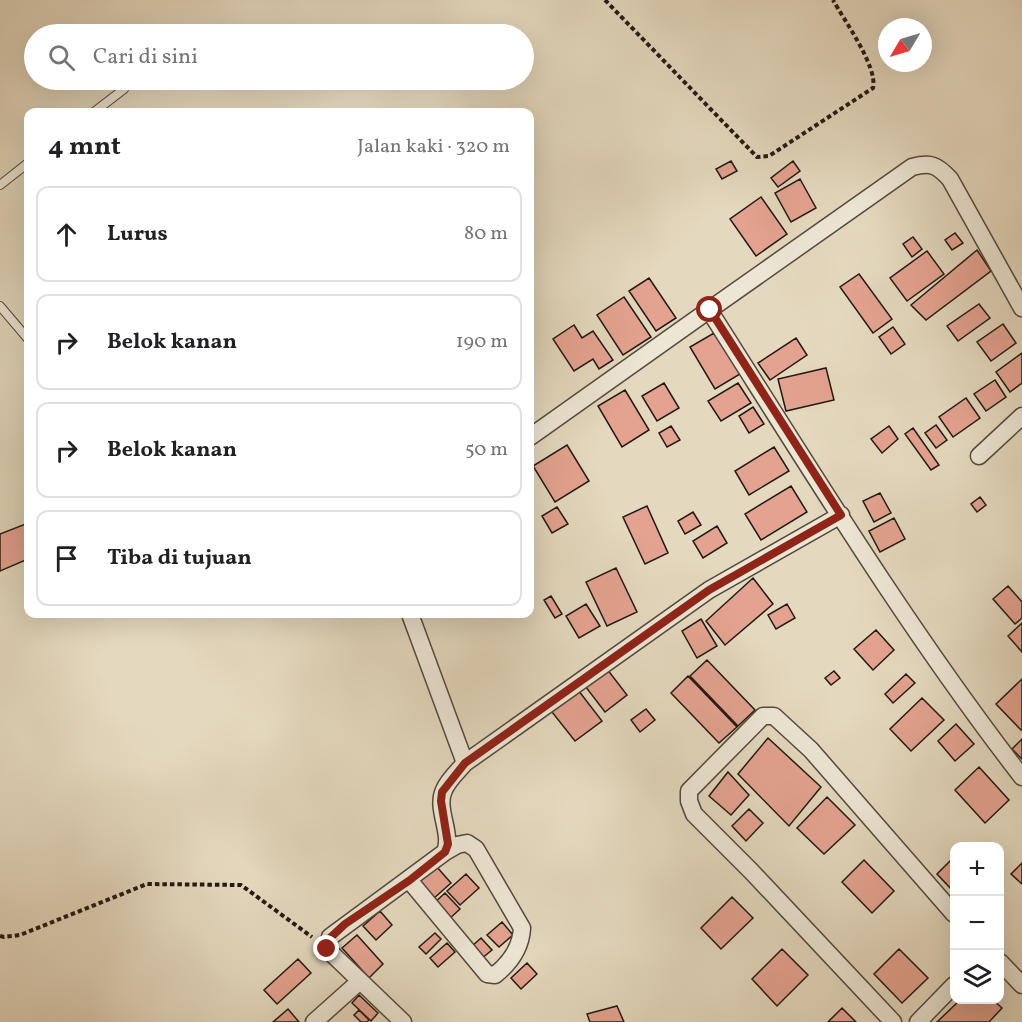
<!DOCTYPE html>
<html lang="id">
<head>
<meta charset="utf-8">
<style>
  body { margin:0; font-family:Vollkorn,serif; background:#f2f2f2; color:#202124 }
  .controls { position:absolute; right:18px; bottom:18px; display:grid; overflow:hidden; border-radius:12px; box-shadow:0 6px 24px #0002 }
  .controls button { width:54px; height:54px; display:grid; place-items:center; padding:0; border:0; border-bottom:2px solid #e0e0e0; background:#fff; color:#202124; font:30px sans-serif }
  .compass { position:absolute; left:878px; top:18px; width:54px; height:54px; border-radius:50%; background:#fff; box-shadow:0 6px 24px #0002; rotate:232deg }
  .stop { position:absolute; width:18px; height:18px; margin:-14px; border:4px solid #8f2418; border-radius:50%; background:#fff }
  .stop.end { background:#8f2418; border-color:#fff; box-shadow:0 2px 6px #0008 }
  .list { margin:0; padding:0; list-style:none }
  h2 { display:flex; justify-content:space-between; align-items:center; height:78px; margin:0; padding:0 24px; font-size:26px }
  h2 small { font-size:20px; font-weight:400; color:#757577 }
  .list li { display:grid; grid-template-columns:39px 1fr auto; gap:18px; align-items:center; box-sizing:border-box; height:96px; margin:0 12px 12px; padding:0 12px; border:2px solid #e0e0e0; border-radius:12px }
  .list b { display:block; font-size:22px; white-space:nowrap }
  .list em { font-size:20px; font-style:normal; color:#757577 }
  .icon { flex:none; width:33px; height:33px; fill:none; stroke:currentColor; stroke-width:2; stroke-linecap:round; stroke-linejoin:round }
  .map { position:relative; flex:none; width:1022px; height:1022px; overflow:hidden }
  .search { position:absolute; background:#fff; box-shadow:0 6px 24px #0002; left:24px; top:24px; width:510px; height:66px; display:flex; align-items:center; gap:15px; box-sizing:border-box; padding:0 21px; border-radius:33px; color:#757577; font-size:22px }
  .panel { position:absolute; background:#fff; box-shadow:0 6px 24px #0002; left:24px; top:108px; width:510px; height:510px; border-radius:12px }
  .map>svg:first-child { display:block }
  .building { fill:#e4a390; stroke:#231911; stroke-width:1.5 }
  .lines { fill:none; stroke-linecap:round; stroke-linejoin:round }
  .service-casing { stroke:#53493c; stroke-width:10 }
  .minor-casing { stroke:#53493c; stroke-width:19 }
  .path { stroke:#231911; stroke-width:4; stroke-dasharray:4.5 3; stroke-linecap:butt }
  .service { stroke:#ede6d5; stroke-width:8 }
  .minor { stroke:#ede6d5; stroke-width:16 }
  .route { stroke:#8f2418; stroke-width:8 }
</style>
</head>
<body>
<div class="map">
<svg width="1022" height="1022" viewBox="0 0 1022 1022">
  <rect width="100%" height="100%" fill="#e4d8be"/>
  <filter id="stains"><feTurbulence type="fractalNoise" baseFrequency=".00333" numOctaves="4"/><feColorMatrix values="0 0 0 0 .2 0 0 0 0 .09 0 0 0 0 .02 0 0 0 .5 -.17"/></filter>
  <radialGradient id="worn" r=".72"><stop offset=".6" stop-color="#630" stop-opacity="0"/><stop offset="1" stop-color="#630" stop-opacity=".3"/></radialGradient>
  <path class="building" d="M731,161L737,171L722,179L716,169Z
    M793,161L800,171L778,187L771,178Z
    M800,179L816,208L791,222L775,193Z
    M761,197L787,234L756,256L730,219Z
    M955,233L963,243L952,250L945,240Z
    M913,237L922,249L912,257L903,244Z
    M977,250L991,271L926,320L911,305Z
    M927,251L944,274L907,301L890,278Z
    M859,274L892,319L873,333L840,287Z
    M649,278L676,318L656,331L629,291Z
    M624,297L651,337L623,355L597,315Z
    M979,304L990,318L958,341L947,326Z
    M1003,324L1016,343L991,361L977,342Z
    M574,325L582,338L593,331L613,360L599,369L593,359L574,371L553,339Z
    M893,327L905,344L891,354L879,337Z
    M714,333L740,374L715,389L690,347Z
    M796,338L807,355L770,380L758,363Z
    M1022,353V383L1010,392L996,372Z
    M826,368L834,400L786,411L778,379Z
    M995,380L1006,397L986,411L974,394Z
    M664,383L679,408L657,421L642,396Z
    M738,383L751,403L721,421L708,401Z
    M625,390L649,430L622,447L598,406Z
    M966,398L980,418L953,437L939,417Z
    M753,407L764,424L749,433L739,416Z
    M936,425L947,440L936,448L925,433Z
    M671,426L680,440L667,447L659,433Z
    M889,426L898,439L882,453L871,439Z
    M913,428L939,465L931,470L905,434Z
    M567,445L589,481L555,502L533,466Z
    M774,447L789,471L749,495L735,471Z
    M791,486L807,512L761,540L745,514Z
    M880,493L891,513L874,522L863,501Z
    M980,497L986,505L977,512L971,504Z
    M647,506L668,553L645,564L623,517Z
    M557,507L568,524L552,533L542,516Z
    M693,512L701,525L685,534L678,521Z
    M894,518L905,539L880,552L869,531Z
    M28,523V559L0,571V534Z
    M717,526L727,543L703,558L693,541Z
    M616,568L637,612L607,626L586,582Z
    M753,578L773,604L725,645L706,621Z
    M1008,586L1022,602V618L1015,624L993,599Z
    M551,596L562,614L555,618L544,600Z
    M586,604L600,626L579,638L566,616Z
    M787,604L795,618L776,629L768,615Z
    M701,619L717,646L697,658L682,631Z
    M1022,623V652L1008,636Z
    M876,630L894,650L873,670L854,649Z
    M707,660L755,710L738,726L690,676Z
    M607,669L627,695L605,712L585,686Z
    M834,671L840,678L831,685L825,678Z
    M906,674L915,683L893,703L885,694Z
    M688,676L737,727L719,743L671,693Z
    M1022,679V730H1021L996,704Z
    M575,686L602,721L575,741L548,707Z
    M922,698L944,720L911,751L890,729Z
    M646,709L655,720L640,732L631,720Z
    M956,724L974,744L955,761L938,741Z
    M768,738L821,787L789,826L738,774Z
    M1022,739V759L1012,749Z
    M979,767L1009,800L985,823L955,790Z
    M728,772L749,795L731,815L709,796Z
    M827,797L855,825L824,854L797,828Z
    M749,809L763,823L746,841L732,826Z
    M954,857V892L937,874Z
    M864,860L894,891L872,913L842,882Z
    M1022,863V884L1011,874Z
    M436,866L451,883L433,899L418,883Z
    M466,874L479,888L460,905L447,891Z
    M445,893L460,909L447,921L432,905Z
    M732,897L753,918L721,949L701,928Z
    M380,911L392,925L376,940L363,926Z
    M502,922L513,935L499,947L487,935Z
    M435,933L441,939L426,954L419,947Z
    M357,935L383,964L369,978L342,948Z
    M481,938L492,950L481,959L471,947Z
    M447,943L455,952L438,967L430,958Z
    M782,949L808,975L777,1006L752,979Z
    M899,949L928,978L902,1003L874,974Z
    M298,959L311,973L277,1004L264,990Z
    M527,963L537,974L521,989L511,978Z
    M359,995L378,1013L371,1021L352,1003Z
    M960,1000H993L1002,1008L989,1022H937Z
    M617,1006L624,1022H590L587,1014Z
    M842,1008L856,1022H828Z
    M288,1009L299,1022H273Z
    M359,1010L369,1020L367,1022H361L354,1015Z"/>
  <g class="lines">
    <g class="service-casing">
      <path id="service" d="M94,112L124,89
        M0,185L28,163
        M0,306L28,339"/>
    </g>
    <g class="minor-casing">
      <path id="minor" d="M1022,308L950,179C937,165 931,162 912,167L709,310C809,467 908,630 1022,777
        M530,437L709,310
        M979,456L1022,416
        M410,614L465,763
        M409,880L487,974L495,975C510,963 521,947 522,928L476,849L467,843L457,845L445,852
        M1000,962L1022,985
        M314,1022L360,981
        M403,1022L327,949L330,937L445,852C453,833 435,809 444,790C448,780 458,771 465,763L709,590L841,515
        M893,1022L751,871L694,814L689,801V791L763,716H774L811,750L954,914
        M918,1022L954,985"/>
    </g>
    <path class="path" d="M605,0L757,157L769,156L873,88C878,67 844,20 833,0
      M0,936L4,937L20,935L147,884L241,885L312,937"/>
    <use href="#service" class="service"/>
    <use href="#minor" class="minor"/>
  </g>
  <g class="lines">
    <path class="route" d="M327,949L330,938L345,924L410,880L445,852L448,844L441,801L442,792L465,763L709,590L841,515L710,310"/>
  </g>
  <rect width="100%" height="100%" filter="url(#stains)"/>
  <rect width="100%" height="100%" fill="url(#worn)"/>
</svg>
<div class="controls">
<button>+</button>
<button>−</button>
<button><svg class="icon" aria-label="layers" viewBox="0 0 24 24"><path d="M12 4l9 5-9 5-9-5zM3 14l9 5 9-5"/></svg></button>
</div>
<svg class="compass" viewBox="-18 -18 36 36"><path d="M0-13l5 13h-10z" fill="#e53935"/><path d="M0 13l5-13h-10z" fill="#757577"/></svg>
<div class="stop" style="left:710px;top:310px"></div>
<div class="stop end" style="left:327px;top:949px"></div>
<div class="search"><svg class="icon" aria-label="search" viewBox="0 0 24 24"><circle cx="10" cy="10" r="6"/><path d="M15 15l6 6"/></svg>Cari di sini</div>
<section class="panel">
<h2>4 mnt<small>Jalan kaki · 320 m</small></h2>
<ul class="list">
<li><svg class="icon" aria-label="ahead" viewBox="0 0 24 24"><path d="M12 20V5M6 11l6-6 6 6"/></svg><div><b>Lurus</b></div><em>80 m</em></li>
<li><svg class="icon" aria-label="right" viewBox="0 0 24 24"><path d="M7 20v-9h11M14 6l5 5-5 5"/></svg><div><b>Belok kanan</b></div><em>190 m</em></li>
<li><svg class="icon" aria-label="right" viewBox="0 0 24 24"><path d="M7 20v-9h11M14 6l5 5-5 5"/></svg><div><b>Belok kanan</b></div><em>50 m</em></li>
<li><svg class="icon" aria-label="arrive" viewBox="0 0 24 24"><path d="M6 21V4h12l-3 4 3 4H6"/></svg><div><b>Tiba di tujuan</b></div></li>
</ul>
</section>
</div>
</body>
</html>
